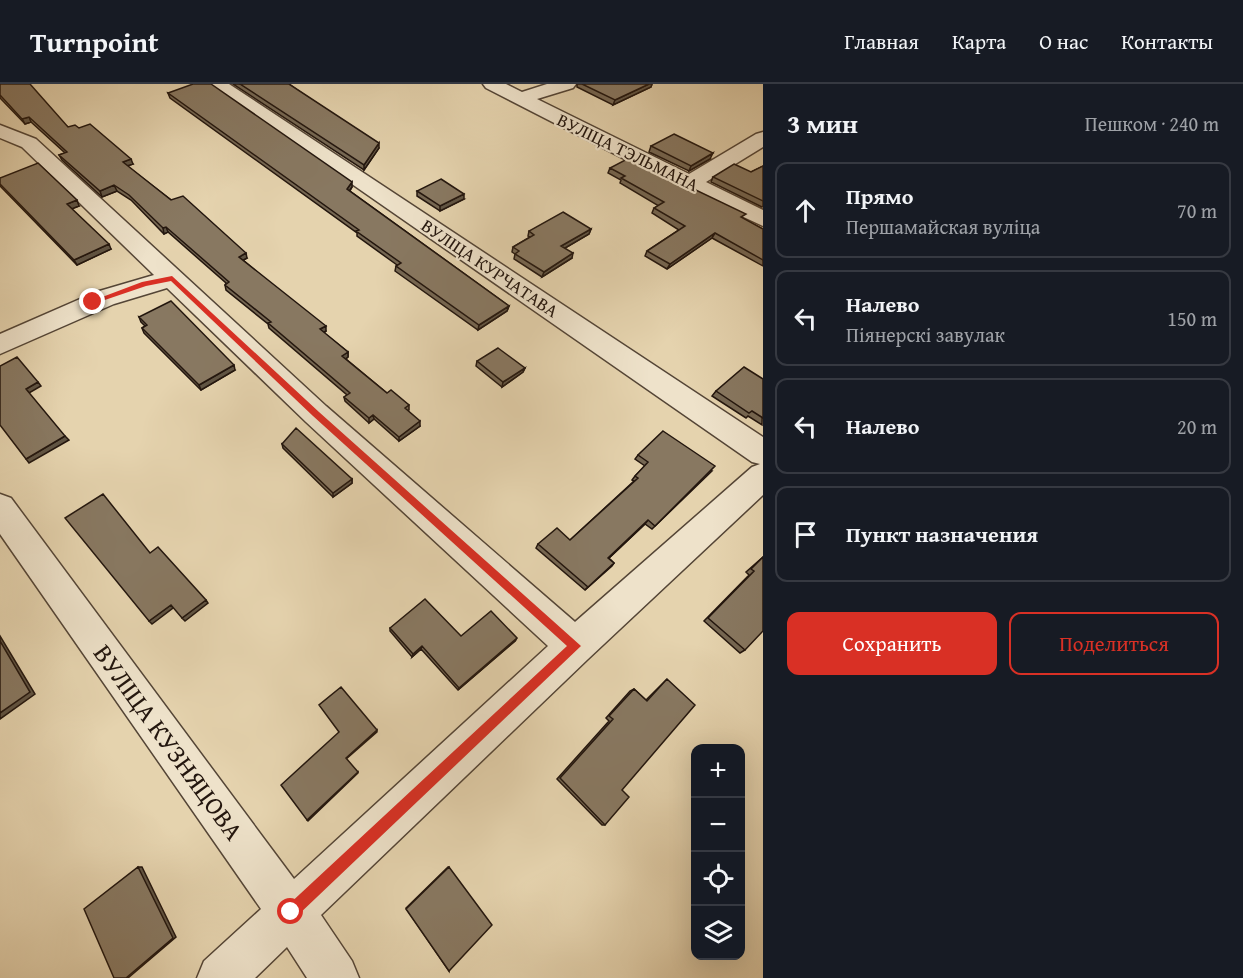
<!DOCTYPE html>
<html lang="ru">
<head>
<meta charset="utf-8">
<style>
  body { margin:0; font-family:"Gentium Book Plus",serif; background:#20242c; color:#f1f3f6 }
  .controls { position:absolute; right:18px; bottom:18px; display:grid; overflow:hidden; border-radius:12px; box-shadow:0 6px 24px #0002 }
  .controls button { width:54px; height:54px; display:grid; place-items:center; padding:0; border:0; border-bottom:2px solid #363941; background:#171b24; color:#f1f3f6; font:30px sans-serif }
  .stop { position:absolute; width:18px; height:18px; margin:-14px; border:4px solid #d93025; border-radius:50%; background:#fff }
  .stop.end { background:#d93025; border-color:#fff; box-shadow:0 2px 6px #0008 }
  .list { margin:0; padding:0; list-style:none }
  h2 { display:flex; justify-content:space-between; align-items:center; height:78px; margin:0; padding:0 24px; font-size:26px }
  h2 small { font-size:20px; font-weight:400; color:#9ea1a6 }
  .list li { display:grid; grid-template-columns:39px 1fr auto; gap:18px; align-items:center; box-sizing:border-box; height:96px; margin:0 12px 12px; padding:0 12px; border:2px solid #363941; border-radius:12px }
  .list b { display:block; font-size:22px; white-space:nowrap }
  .list p { margin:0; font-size:20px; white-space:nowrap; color:#9ea1a6 }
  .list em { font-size:20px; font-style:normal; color:#9ea1a6 }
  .actions { display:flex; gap:12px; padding:18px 24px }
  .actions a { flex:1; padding:14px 0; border:2px solid #d93025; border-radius:12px; text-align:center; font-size:21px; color:#d93025 }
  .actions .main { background:#d93025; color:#fff }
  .icon { flex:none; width:33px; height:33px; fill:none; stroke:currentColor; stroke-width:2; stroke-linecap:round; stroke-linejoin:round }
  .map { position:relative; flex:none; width:763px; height:894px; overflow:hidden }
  header { display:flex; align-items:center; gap:36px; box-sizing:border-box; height:84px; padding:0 30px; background:#171b24; border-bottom:2px solid #363941 }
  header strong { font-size:28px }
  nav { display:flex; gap:33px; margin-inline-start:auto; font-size:21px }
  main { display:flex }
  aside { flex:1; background:#171b24 }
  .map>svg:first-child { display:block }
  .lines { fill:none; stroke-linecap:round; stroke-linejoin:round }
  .minor-casing { stroke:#544536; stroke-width:3 }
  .minor { fill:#eee2ca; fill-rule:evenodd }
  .wall { fill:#756753; stroke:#23160e; stroke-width:1.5 }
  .shaded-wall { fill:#5f5444; stroke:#23160e; stroke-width:1.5 }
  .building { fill:#887861; stroke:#23160e; stroke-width:1.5 }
  .route { fill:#d93025 }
  .labels { text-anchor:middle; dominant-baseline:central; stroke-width:4.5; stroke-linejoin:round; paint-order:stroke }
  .far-street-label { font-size:18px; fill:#23160e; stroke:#eee2ca }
  .near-street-label { font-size:26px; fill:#23160e; stroke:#eee2ca }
</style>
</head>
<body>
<header>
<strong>Turnpoint</strong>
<nav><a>Главная</a><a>Карта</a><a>О нас</a><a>Контакты</a></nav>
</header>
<main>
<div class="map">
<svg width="763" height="894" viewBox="0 0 763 894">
  <rect width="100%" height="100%" fill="#e5d3ae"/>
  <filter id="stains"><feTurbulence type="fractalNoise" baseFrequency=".00333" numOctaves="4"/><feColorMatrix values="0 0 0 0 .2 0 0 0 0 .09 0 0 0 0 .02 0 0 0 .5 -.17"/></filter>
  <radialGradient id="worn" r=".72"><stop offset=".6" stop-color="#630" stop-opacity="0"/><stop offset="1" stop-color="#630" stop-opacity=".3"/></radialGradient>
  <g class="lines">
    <g class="minor-casing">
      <path id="minor" d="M208,0H229L763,353V411L588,575L321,831L352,877L359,894H307L287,863L255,894H197L204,877L261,825L0,450V410L11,414L294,795L548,562L306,338L167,204L114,220L0,270V250L96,208L154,191L22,63L0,54V41L36,55L326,322L575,538L752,383L760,380L752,378Z
        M483,0H506L522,8L547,0H576L573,4L537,15L689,90L756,50L763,48V63L706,98L763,126V142L681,104L486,4Z"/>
    </g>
    <use href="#minor" class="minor"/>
  </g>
  <path class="wall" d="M0,0L68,43L79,44L133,80L127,82L247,174L243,176L326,247L324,249L348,268V273L346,275L387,309L409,321V326L408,327L420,342L399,357L374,335L369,339L345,317L344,313L347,311L269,244L268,240L226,206L225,201L226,199L168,148L164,150L131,116L117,107L102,113L62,76L59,71L65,69L31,38L25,40L0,14Z
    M233,0H289L379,64L364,86Z
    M577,0H652L651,3L613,21L577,3Z
    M168,9L352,103L350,107L509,222L507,227L478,246L395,187L396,182L397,181L357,152V149L170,14Z
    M651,62L710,75L689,87L649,68Z
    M763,82V122L762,123L711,98L713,93L751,88Z
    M610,84L743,135L763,145V182L712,154L667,185L645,172L647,167L679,146L652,129L654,124L659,122L620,99L621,96L608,89Z
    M0,94L79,122L71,125L111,165L77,181L0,102Z
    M417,107L464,115L440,127L417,112Z
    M591,145L589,150L565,164L572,174L542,193L514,175L515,170L512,168L513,163L530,153L528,152L529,147Z
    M139,233L235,286L201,306L144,249L142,244L145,242L141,238Z
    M477,277L525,284L523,288L502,303L476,282Z
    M763,295L762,341L748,332L746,334L712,312L716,307Z
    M282,360L352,395V399L333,413L283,364Z
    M638,371L712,387L652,445L645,440L609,474L614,479L585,506L536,464L538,460L570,456L634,397L632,396L635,392L645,382L635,375Z
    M763,473L745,566L740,569L704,537L749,491L746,488Z
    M390,544L461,552L515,557L458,606L421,565L412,573L390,547Z
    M667,595L622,706L605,741H602L557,695L609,637L606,634L630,607L634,605L646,616Z
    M448,783H449V887L406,824Z"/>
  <path class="shaded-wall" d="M649,0H652L651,3L613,21L615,16Z
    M29,33L31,38L25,40L22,35Z
    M379,59V64L364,86V81Z
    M713,69L710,75L689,87L691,82Z
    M131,75L133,80L124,83L123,78Z
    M352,98V103L347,110V105Z
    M114,101L117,107L102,113L100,107Z
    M464,110V115L440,127V122Z
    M77,116L79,122L69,126L67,120Z
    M166,143L168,148L164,150L163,144Z
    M591,145L589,150L560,167L561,162Z
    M715,149L712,154L667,185L670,180Z
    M109,160L111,165L77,181L74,176Z
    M246,169L247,174L240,178L239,173Z
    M573,169L572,174L542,193L544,188Z
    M509,222L507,227L478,246L479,241Z
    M326,242V247L321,250L320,245Z
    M348,268V273L343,277L342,272Z
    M234,281L235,286L201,306L199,301Z
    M525,284L523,288L502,303L503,298Z
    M38,298L41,302L29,309L26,305Z
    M373,331L374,335L369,339V334Z
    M420,337V342L399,357V353Z
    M65,352L69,356L29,379L26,375Z
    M352,395V399L333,413V409Z
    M648,436L645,440L606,477L608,474Z
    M614,479L612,482L585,506L588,503Z
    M206,516L208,519L185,537L182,534Z
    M171,521L173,524L152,540L149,537Z
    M0,552L35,610L0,635Z
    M517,554L515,557L458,606L459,604Z
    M422,562L421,565L412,573L413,570Z
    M377,646V648L346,675V674Z
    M358,688V689L308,737L307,736Z
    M138,783H142L176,853L128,894H126Z"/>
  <path class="building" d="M0,0H30L68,43L75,41L79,44L90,40L131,75L123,78L171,116L183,112L246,169L239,173L326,242L320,245L348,268L342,272L387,309L391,306L409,321L405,324L420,337L399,353L373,331L369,334L344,313L350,309L268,239L271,238L225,201L229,198L166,143L163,144L129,111L114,101L100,107L59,71L67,68L29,33L22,35L0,11Z
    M193,0H211L352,98L347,105L509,222L479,241L396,182L401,179L356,147L359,146L168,9Z
    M240,0H289L379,59L364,81Z
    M582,0H649L615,16Z
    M674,50L713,69L691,82L651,62Z
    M629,74L746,130L741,133L763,145V176L715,149L670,180L647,167L685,142L654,124L664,118L621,94L625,92L610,84Z
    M38,79L77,116L67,120L109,160L74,176L0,100V94Z
    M734,80L751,88L763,82V117L713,93Z
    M441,95L464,110L440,122L417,107Z
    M563,128L591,145L561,162L573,169L544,188L515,170L519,167L513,163L534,151L529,147Z
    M171,217L234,281L199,301L142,244L147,241L139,233Z
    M498,264L525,284L503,298L477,277Z
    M17,273L38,298L26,305L65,352L26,375L0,341V282Z
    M744,283L763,295V334L752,327L749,329L716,307Z
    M296,344L352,395L333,409L282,360Z
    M663,347L715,382L655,442L648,436L608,474L614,479L588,503L538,460L557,444L570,456L638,394L635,392L648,378L638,371Z
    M103,410L150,469L158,463L206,516L182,534L171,521L149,537L65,434Z
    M763,473V547L745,566L708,534L754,487L751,485Z
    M425,515L461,552L491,527L517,554L459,604L422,562L413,570L390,544Z
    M0,557L30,608L0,629Z
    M667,595L695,621L622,706L629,713L605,741L560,694L613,635L609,632L634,605L647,617Z
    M341,603L377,646L346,674L358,688L307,736L281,701L339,648L319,621Z
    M138,783L173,854L126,894H114L84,825Z
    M449,783L492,841L449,887L406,825Z"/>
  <path class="route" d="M172,192L319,328L581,562L296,833L291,835L286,833L284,828L286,823L567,562L313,332L171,197L146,202L93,220L89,218L142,198Z"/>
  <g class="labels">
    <g class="far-street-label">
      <text transform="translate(628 68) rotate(26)">ВУЛІЦА ТЭЛЬМАНА</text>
      <text transform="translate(490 184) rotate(34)">ВУЛІЦА КУРЧАТАВА</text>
    </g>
    <g class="near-street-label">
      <text transform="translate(169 658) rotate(54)">ВУЛІЦА КУЗНЯЦОВА</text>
    </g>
  </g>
  <rect width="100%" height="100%" filter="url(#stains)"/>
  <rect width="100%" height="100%" fill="url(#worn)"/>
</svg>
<div class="controls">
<button>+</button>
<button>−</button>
<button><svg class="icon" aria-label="locate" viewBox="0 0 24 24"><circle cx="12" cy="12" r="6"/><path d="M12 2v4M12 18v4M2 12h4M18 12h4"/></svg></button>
<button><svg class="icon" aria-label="layers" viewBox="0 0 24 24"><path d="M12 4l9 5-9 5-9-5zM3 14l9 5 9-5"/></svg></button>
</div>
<div class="stop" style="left:291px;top:828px"></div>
<div class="stop end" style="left:93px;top:218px"></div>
</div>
<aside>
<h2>3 мин<small>Пешком · 240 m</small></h2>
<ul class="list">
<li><svg class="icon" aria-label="ahead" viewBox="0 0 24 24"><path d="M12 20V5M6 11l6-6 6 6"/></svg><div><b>Прямо</b><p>Першамайская вуліца</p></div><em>70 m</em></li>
<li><svg class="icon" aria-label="left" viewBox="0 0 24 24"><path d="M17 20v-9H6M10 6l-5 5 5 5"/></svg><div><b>Налево</b><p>Піянерскі завулак</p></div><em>150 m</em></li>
<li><svg class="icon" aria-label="left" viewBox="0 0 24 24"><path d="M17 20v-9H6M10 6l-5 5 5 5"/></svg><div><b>Налево</b></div><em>20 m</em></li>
<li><svg class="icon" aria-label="arrive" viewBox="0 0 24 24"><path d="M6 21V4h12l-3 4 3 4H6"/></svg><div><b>Пункт назначения</b></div></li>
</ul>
<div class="actions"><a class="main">Сохранить</a><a>Поделиться</a></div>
</aside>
</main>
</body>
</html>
